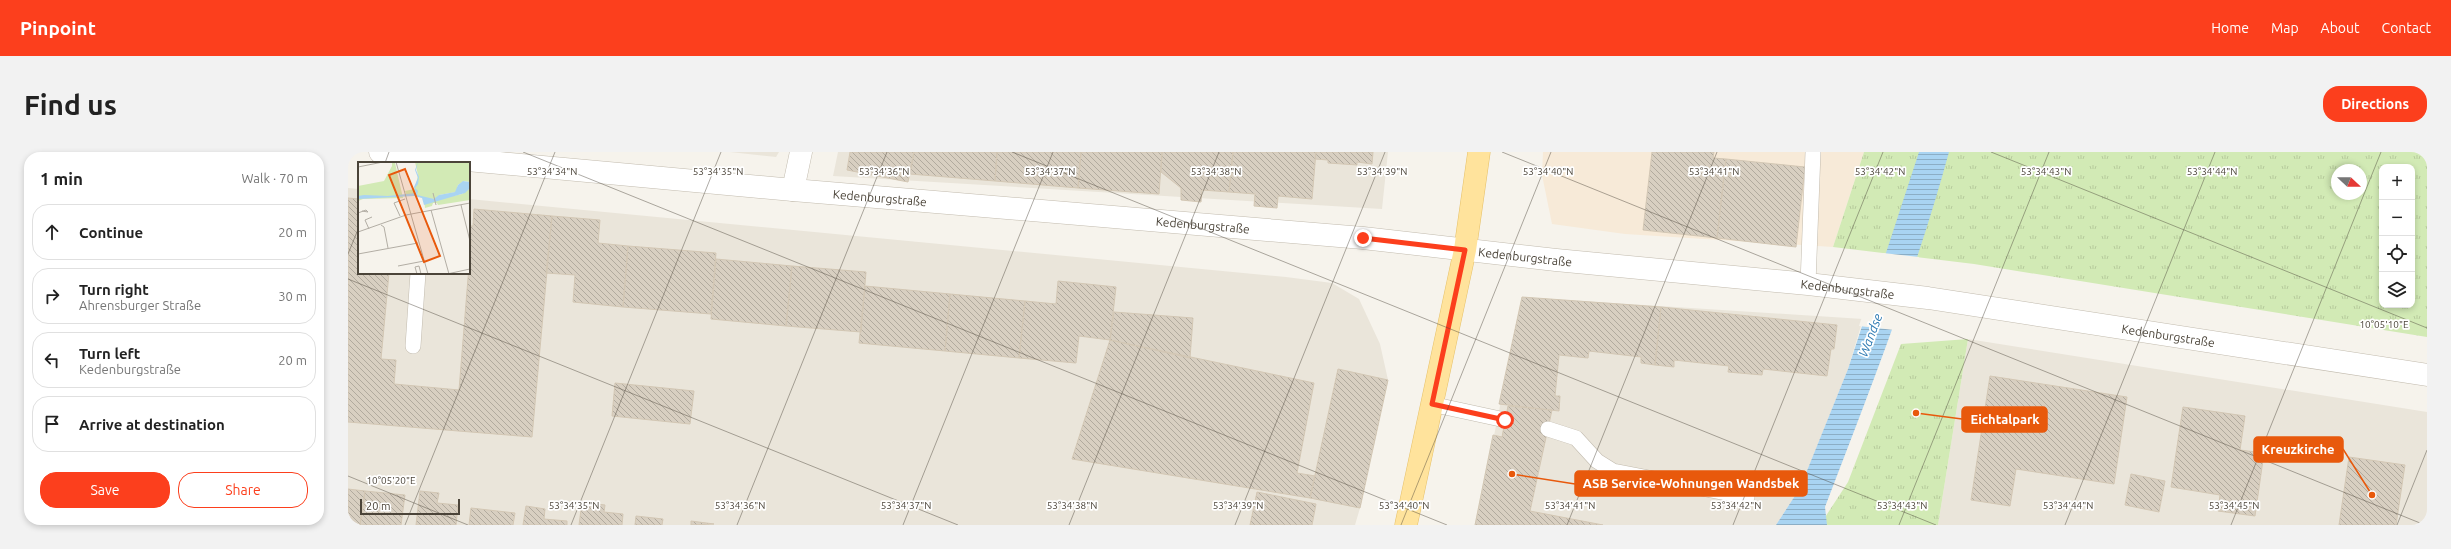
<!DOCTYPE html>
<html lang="en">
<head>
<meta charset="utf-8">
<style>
  body { margin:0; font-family:Ubuntu,sans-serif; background:#f2f2f2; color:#222 }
  .controls { position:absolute; right:12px; top:12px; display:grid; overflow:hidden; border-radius:8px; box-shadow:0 2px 6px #0003 }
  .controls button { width:36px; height:36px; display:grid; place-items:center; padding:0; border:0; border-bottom:1px solid #e0e0e0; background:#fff; color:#222; font:20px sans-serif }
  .compass { position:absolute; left:1983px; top:12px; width:36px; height:36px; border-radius:50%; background:#fff; box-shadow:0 2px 6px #0003; rotate:112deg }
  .scale { position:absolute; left:12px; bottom:10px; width:100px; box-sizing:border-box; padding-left:4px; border:2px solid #4b4439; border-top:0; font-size:11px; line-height:14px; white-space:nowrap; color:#4b4439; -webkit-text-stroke:3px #fff; paint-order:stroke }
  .stop { position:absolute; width:12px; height:12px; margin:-9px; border:3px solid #fc3f1d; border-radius:50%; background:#fff }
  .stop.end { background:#fc3f1d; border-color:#fff; box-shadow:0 1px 4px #0008 }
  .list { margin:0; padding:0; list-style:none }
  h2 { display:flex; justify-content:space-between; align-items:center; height:52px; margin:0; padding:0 16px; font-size:17px }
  h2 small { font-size:13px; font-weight:400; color:#767676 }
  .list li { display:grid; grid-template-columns:26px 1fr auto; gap:12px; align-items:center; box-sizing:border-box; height:56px; margin:0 8px 8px; padding:0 8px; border:1px solid #e0e0e0; border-radius:16px }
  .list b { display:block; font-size:15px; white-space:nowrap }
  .list p { margin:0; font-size:13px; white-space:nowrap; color:#767676 }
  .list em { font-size:13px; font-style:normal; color:#767676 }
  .actions { display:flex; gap:8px; padding:12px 16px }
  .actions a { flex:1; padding:9px 0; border:1px solid #fc3f1d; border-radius:16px; text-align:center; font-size:14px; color:#fc3f1d }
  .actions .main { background:#fc3f1d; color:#fff }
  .icon { flex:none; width:22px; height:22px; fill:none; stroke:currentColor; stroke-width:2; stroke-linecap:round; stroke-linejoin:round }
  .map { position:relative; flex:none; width:2079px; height:373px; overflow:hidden; border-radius:16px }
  header { display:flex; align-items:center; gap:24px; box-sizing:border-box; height:56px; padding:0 20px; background:#fc3f1d; color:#fff }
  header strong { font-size:19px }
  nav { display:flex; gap:22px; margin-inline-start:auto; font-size:14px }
  .intro { display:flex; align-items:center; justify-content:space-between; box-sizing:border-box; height:96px; padding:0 24px }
  h1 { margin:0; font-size:28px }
  .button { padding:10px 18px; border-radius:16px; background:#fc3f1d; color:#fff; font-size:14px; font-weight:700 }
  main { display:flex; gap:24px; padding:0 24px }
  aside { flex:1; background:#fff; border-radius:16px; box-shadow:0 2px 6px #0003 }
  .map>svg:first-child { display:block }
  .residential { fill:#eae5da }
  .commercial { fill:#f7ead8 }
  .grass { fill:url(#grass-tufts); fill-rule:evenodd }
  .water { fill:url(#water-rules) }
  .pier { fill:#f6f3ec }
  .building { fill:url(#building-back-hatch); stroke:#d3c7b4 }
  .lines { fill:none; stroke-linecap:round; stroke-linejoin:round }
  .service-casing { stroke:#c2bbae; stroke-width:16 }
  .minor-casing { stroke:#c2bbae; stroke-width:23 }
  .primary-casing { stroke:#e6c16a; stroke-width:23 }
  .service { stroke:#fff; stroke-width:15 }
  .minor { stroke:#fff; stroke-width:22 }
  .primary { stroke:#ffe39c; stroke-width:22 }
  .route { stroke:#fc3f1d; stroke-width:5 }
  .ticks { fill:none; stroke:#4b4439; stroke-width:1; stroke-opacity:0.45 }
  .labels { text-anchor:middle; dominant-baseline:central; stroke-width:3.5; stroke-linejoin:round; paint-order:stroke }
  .street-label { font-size:12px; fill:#4b4439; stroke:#fff }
  .water-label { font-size:13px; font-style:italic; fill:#2e7ab2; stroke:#fff }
  .inset-road { fill:none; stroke:#b2ada4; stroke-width:1 }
  .view { fill:#e8590c; fill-opacity:0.15; stroke:#e8590c; stroke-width:2 }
  .inset-edge { fill:none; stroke:#4b4439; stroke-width:2 }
  .ticks-label { font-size:10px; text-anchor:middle; fill:#4b4439; stroke:#fff; stroke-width:3.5; stroke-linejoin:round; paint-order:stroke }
  .leader { fill:none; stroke:#e8590c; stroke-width:1.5 }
  .callout-dot { fill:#e8590c; stroke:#fff; stroke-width:1.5 }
  .callout { fill:#e8590c; stroke:#e8590c; stroke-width:1.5 }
  .callout-label { font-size:13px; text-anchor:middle; font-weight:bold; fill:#fff }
</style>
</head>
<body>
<header>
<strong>Pinpoint</strong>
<nav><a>Home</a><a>Map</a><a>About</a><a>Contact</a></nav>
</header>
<div class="intro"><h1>Find us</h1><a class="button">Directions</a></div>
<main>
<aside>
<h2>1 min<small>Walk · 70 m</small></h2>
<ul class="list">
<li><svg class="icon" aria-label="ahead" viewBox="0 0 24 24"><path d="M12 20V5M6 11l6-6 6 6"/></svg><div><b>Continue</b></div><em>20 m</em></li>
<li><svg class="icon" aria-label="right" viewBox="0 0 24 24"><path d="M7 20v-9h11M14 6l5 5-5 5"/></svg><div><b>Turn right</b><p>Ahrensburger Straße</p></div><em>30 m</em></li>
<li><svg class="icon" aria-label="left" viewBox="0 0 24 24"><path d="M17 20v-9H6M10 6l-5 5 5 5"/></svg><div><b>Turn left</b><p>Kedenburgstraße</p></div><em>20 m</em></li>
<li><svg class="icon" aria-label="arrive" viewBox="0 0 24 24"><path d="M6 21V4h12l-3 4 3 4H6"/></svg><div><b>Arrive at destination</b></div></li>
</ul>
<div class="actions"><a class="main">Save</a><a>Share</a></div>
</aside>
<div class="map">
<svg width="2079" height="373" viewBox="0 0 2079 373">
  <defs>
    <pattern id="grass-tufts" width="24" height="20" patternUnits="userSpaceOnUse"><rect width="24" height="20" fill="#d2eab5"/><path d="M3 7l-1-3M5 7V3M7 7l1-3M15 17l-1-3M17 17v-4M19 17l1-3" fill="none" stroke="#b6ca9c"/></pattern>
    <pattern id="water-rules" width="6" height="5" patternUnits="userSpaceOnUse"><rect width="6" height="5" fill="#a9d4f2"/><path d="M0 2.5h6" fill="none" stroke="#8caec5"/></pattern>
    <pattern id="building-back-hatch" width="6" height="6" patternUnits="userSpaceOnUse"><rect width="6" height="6" fill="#d8cfc1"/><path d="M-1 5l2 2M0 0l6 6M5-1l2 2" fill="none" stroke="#b1aa9e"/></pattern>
  </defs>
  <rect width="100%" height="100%" fill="#f6f3ec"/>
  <path class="residential" d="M382,0H431L428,5Z
    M490,0H1040L1034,57L485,24Z
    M0,36L11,37V121H121V47L938,125L984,131L1011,147L1032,192L1040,228L1012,356L1007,373H0Z
    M1174,145L1515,167L1500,217L1452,336L1428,373H1128Z
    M1620,187L2079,260V373H1590Z"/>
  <path class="commercial" d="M1195,0H1516L1485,95L1277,82L1204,72L1194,23Z"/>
  <path class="grass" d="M1516,0H2079V185L1626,112L1485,95ZM2034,15H2064V153H2034ZM1989,18H2013V42H1989Z
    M1620,187L1590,373H1472L1500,330L1553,192Z"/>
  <path class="water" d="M1571,0H1601C1568,121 1522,238 1477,355L1479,373H1428L1452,336L1500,217Z"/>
  <path class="pier" d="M1535,101L1571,105L1546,178L1511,174Z"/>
  <path class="building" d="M502,0H566L560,30L499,18Z
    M566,0H649L647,29L562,22Z
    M649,0H733L730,36L647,29Z
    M733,0H814L811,42L730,36Z
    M814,0H885L881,40L854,38L853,50L833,48V36L813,20Z
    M885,0H968L964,47L930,44L929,56L906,54L907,42L881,40Z
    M968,0H1025L1024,12L1009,10V13L980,11V8L967,7Z
    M1304,0H1366L1365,6L1378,7L1369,86L1295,78Z
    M1378,7L1457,15L1448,95L1369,86Z
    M0,46L11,47V121H41L33,207L48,208L46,232L111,238L123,89H121V74H125L126,57L204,64L184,285L0,270Z
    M204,64L252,68L250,91L280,94L275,155L225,150L227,123L198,121Z
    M280,94L368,101L363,162L275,155Z
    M368,107L444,114L438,174L363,167Z
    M444,114L518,120L513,180L438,174Z
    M710,129L768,135L762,188L731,184L728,211L671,206L677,149L708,152Z
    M517,134L602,142L597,199L511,191Z
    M602,142L677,149L671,206L597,199Z
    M1174,145L1313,155L1307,213L1293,211V205L1241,199L1240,206L1211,203L1207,244H1212L1211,259L1151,252Z
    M1313,155L1489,173L1486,197H1483L1479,224L1415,217L1414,223L1380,220L1381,214L1326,208V215L1307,213Z
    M766,160L845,166L842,206L762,188Z
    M762,188L966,231L949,321L967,324L962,346L724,307Z
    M990,217L1040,228L1012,356L962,346Z
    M1642,224L1779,245L1766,332L1668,317L1662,354L1623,348Z
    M267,231L346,239L342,272L264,264Z
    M1160,254L1204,258L1182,359L1255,373H1127L1145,283L1154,285Z
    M1835,255L1897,264L1892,298L1916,301L1907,364L1870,359L1872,343L1823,335Z
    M2001,305L2057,313L2048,373H1991Z
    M1783,322L1817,329L1811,360L1777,353Z
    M0,337L17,339L12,373H0Z
    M17,339L57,343L53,373H12Z
    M72,339L91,341L89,351L110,353L108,373H68Z
    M909,340L968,352L964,373H902Z
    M234,350L257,353L256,360L275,362L274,373H231Z
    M178,354L197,357L196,367L219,369V373H175Z
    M123,356L167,361L165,373H121Z
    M288,364L315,367L314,373H287Z
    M343,369L366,372L343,373Z"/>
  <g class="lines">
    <g class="service-casing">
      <path id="service" d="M1460,132L1465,0
        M65,194L70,121
        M1083,252L1157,268
        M1200,277L1228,286L1249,309L1265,319L1399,345"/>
    </g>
    <g class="minor-casing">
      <g id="minor">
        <path id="s1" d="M32,0L445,38L1015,86L1208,108L1460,132L1580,146L2079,223"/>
        <path d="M445,38L453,0"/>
      </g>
    </g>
    <g class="primary-casing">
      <path id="primary" d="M1058,373L1117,98L1131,0"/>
    </g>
    <use href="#service" class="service"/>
    <use href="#minor" class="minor"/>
    <use href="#primary" class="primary"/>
  </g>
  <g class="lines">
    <path class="route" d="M1015,86L1117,98L1084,252L1157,268"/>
  </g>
  <path class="ticks" d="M175,0L1099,373M664,0L1588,373M1154,0L2077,373M1643,0L2079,176M37,11L41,0M0,102L11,75M0,127L610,373M0,324L120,373M57,373L207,0M223,373L373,0M389,373L539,0M555,373L705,0M721,373L871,0M887,373L1037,0M1053,373L1203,0M1219,373L1369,0M1385,373L1535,0M1551,373L1701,0M1717,373L1867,0M1883,373L2033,0M2049,373L2079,298"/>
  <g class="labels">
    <g class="street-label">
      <text stroke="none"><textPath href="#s1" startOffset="502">Kedenburgstraße</textPath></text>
      <text stroke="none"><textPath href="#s1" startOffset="826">Kedenburgstraße</textPath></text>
      <text stroke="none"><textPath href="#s1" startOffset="1150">Kedenburgstraße</textPath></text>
      <text stroke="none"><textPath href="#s1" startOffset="1474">Kedenburgstraße</textPath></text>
      <text stroke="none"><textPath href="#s1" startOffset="1798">Kedenburgstraße</textPath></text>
    </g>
    <g class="water-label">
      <text transform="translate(1522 183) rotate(-69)">Wandse</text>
    </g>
  </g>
  <g transform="translate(10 10)">
    <rect width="112" height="112" fill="#f6f3ec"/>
    <path d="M34,0L37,1L45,36L5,37L0,39V24L26,19L34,4ZM57,0H112V20L106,19L100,23L98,30L81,33L80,37L104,32L112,26V38L80,43L79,41H75L74,44L67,46L66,36L48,32L47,29L56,27L58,22L60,13Z" fill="#d2eab5"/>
    <path d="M78,5L83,8L87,15L83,18V24L80,28L60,29L57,25L60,22L61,15L74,13Z" fill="#d2eab5"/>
    <path d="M60,0L58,8L61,15L60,22L57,26L60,29L59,33L76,37L81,33L97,30L100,23L105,19L112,20V26L107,31L66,43L64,36L56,34L0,37V34L6,33L30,34L58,31L56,25L60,16L57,8Z" fill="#a9d4f2"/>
    <path class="inset-road" d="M38,0L70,112M0,5L25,0M75,31L78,43M103,43L112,79M73,48L91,112M0,51L8,48L10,50L4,49M42,54L36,41L47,37M23,63L26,65L30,86M11,67L7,58L14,55M0,70L48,53L112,41M0,92L60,81M40,104L66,99M59,112L57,105L61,104L63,112M89,112L112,107"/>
    <path class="view" d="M47,7L82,94L66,100L31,13Z"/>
    <rect width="112" height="112" class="inset-edge"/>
  </g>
  <g class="ticks-label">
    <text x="204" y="23">53°34'34"N</text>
    <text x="370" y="23">53°34'35"N</text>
    <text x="536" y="23">53°34'36"N</text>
    <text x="702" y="23">53°34'37"N</text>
    <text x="868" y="23">53°34'38"N</text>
    <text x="1034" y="23">53°34'39"N</text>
    <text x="1200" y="23">53°34'40"N</text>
    <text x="1366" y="23">53°34'41"N</text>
    <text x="1532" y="23">53°34'42"N</text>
    <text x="1698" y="23">53°34'43"N</text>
    <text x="1864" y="23">53°34'44"N</text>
    <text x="2036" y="176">10°05'10"E</text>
    <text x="43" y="332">10°05'20"E</text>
    <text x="226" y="357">53°34'35"N</text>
    <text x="392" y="357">53°34'36"N</text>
    <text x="558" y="357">53°34'37"N</text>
    <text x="724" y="357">53°34'38"N</text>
    <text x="890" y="357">53°34'39"N</text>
    <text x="1056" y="357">53°34'40"N</text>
    <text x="1222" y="357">53°34'41"N</text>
    <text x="1388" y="357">53°34'42"N</text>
    <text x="1554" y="357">53°34'43"N</text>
    <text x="1720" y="357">53°34'44"N</text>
    <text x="1886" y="357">53°34'45"N</text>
  </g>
  <path class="leader" d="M1568 261L1614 267M2024 343L1995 297M1164 322L1227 332"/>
  <g class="callout-dot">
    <circle cx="1568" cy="261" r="4"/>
    <circle cx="2024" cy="343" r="4"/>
    <circle cx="1164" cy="322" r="4"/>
  </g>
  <g class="callout">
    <rect x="1614" y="255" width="85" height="25" rx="4"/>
    <rect x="1906" y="285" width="89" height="25" rx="4"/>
    <rect x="1227" y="319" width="232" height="25" rx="4"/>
  </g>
  <g class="callout-label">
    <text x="1657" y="272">Eichtalpark</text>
    <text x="1950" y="302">Kreuzkirche</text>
    <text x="1343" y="336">ASB Service-Wohnungen Wandsbek</text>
  </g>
</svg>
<div class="controls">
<button>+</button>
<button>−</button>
<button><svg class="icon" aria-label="locate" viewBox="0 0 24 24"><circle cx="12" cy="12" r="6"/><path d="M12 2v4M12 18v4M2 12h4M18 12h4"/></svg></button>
<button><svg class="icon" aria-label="layers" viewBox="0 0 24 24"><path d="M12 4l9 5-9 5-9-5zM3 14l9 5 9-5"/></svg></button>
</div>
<svg class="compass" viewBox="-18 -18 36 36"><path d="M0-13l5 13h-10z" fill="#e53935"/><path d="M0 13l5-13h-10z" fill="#767676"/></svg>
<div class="scale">20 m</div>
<div class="stop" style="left:1157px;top:268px"></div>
<div class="stop end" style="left:1015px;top:86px"></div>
</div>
</main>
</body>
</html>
